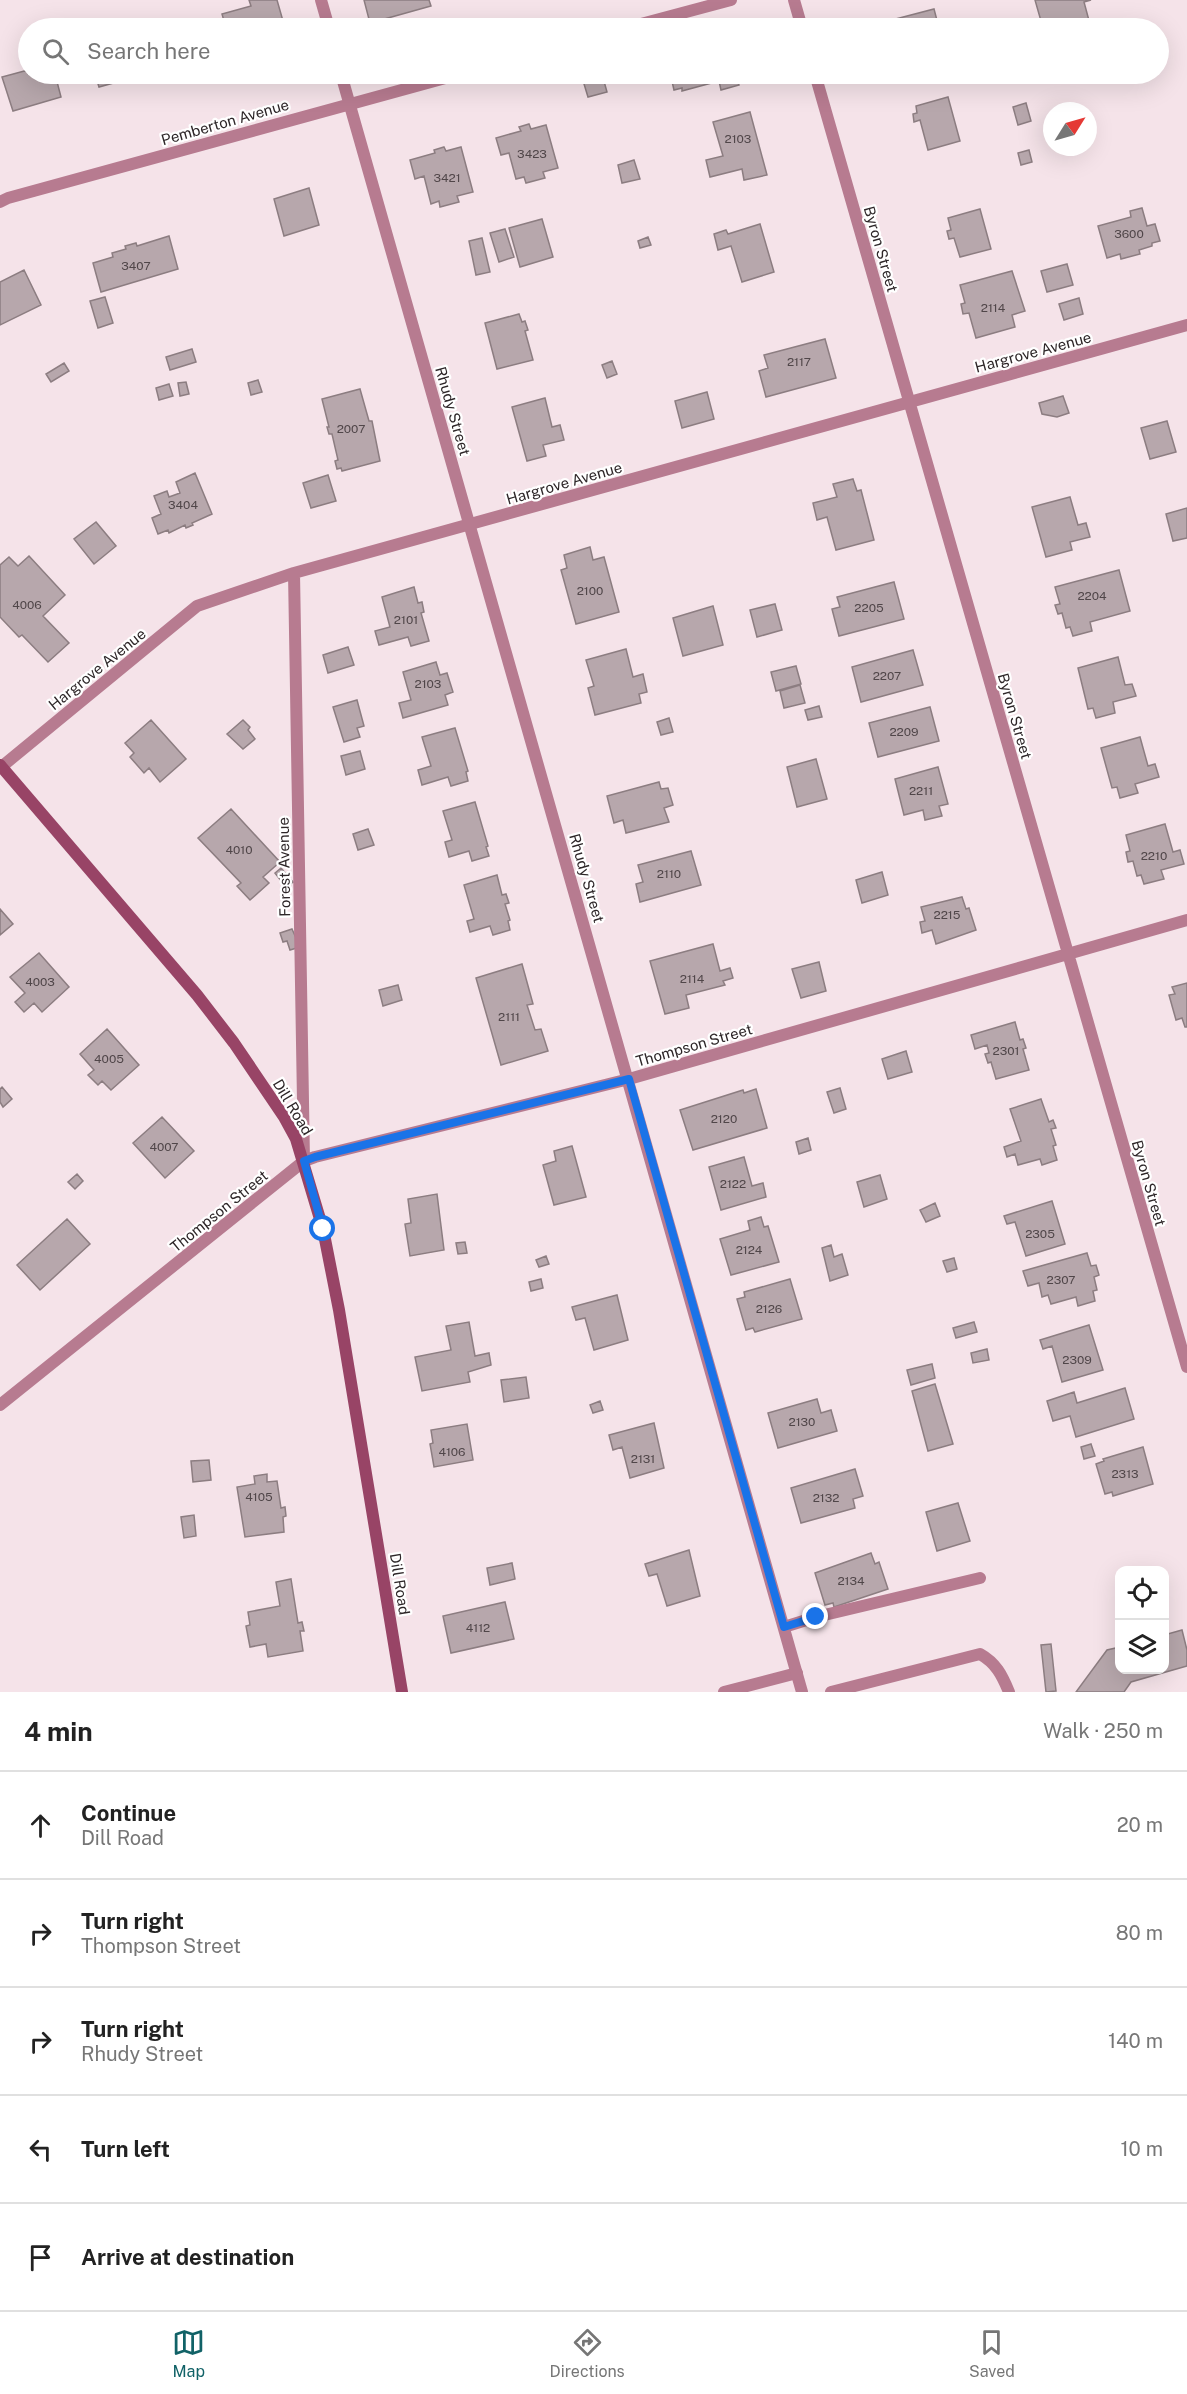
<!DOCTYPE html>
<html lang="en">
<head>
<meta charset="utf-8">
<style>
  body { margin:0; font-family:"Public Sans",sans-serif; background:#f2f2f2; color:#222 }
  .controls { position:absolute; right:18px; bottom:18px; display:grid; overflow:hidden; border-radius:12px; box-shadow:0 6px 24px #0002 }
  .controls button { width:54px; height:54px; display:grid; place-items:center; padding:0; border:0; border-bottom:2px solid #e0e0e0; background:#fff; color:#222; font:30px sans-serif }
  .compass { position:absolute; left:1043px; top:102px; width:54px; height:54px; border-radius:50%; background:#fff; box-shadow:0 6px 24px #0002; rotate:53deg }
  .stop { position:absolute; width:18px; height:18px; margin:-14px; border:4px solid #1a73e8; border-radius:50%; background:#fff }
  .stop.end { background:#1a73e8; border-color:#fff; box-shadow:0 2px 6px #0008 }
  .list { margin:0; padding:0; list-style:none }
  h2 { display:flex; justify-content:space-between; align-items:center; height:78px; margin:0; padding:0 24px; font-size:26px }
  h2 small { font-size:20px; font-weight:400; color:#767676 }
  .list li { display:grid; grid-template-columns:39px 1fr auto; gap:18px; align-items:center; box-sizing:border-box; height:108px; padding:0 24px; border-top:2px solid #e0e0e0 }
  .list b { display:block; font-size:22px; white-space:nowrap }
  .list p { margin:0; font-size:20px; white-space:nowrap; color:#767676 }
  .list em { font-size:20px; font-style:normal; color:#767676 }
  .icon { flex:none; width:33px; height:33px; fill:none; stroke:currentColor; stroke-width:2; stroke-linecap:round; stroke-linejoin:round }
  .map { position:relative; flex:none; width:1187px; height:1692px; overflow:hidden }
  .search { position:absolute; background:#fff; box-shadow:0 6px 24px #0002; left:18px; right:18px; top:18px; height:66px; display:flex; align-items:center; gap:15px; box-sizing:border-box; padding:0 21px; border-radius:33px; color:#767676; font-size:22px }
  .sheet { height:618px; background:#fff }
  nav { display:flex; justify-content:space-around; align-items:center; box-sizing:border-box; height:84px; border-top:2px solid #e0e0e0; background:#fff; font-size:16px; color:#767676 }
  nav a { display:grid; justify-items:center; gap:3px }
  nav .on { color:#116267 }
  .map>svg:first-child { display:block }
  .building { fill:#b7a7ac; stroke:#8c7d81; stroke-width:1.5 }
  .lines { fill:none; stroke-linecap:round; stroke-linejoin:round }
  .lane { stroke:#b77b90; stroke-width:12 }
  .street { stroke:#b77b90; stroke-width:12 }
  .secondary { stroke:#984466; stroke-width:12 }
  .route { stroke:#1a73e8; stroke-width:8 }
  .labels { text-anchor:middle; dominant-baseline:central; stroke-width:4.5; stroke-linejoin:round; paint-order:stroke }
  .number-label { font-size:12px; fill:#504649 }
  .street-label { font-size:15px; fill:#2d2628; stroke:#fff }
</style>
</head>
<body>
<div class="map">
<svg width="1187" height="1692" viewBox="0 0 1187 1692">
  <rect width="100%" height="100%" fill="#f5e3e9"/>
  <path class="building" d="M249,0H277L285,28H226L222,14L251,6Z
    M364,0H429L431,6L370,23Z
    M1035,0H1091L1084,2L1091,28H1043Z
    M934,9L939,28H886L884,22Z
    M28,70V74H55L61,97L13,111L2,77Z
    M95,74H156L157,78L137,83L135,77L99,87Z
    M581,74H602L607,92L588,97Z
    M677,74H739L736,75L739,85L721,90L719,81L682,91V88L674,90L671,77L678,75Z
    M898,74H919V75L900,80Z
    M948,97L960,141L928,150L920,120L914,122L913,114L917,113L916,106Z
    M1026,103L1031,121L1018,125L1013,107Z
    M750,112L767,175L744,180L742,169L710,177L706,160L723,156L713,122Z
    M529,124L531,129L546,125L558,168L543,172L545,178L526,183L524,177L516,179L509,153L501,155L496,138L521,131L519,127Z
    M444,147L446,151L461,147L473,192L457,196L459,202L440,207L439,201L431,204L424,176L415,179L410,160L435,153L434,150Z
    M1029,150L1032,162L1021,165L1018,153Z
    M634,160L640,179L622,183L618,165Z
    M309,188L319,225L284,236L274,199Z
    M1142,208L1147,226L1155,224L1160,241L1152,243V246L1139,250L1140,254L1121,259L1120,254L1107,258L1098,226L1131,217L1130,211Z
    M980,209L991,249L960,257L954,238L949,239L947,231L951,230L948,218Z
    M542,219L553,257L520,267L509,228Z
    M760,224L774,272L742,282L731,246L718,250L714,234L726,230L728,234Z
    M505,229L514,257L499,262L490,233Z
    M169,236L178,269L101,292L93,263L113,257L112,253L126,249L125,246L136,243L137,246Z
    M648,237L651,245L640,248L638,241Z
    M482,238L490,272L476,275L469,241Z
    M1067,264L1073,285L1047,292L1041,271Z
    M24,270L41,305L0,325V282Z
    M1012,271L1025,311L1012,315L1015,327L976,338L969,313L963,314L961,304L965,303L960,285Z
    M105,297L113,323L98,328L90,301Z
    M1079,298L1083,314L1064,320L1059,304Z
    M519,314L522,322L525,321L528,330L525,331L533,360L497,369L485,323Z
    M825,339L836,378L766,397L759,371L768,368L764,355Z
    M192,349L196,362L170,370L166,357Z
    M612,361L617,374L607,378L602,365Z
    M64,363L69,371L51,382L46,374Z
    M258,380L262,392L251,395L248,383Z
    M186,382L189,394L180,396L178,383Z
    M169,384L173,396L159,400L156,388Z
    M360,389L369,421H372L380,461L342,471L341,468L337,469L335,461L338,460L332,434H329L327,427H329L322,399Z
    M707,392L714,419L682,428L675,401Z
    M1063,396L1069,413L1057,417L1042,414L1039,403Z
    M545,398L552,427L560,425L564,440L543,445L546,456L527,461L512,407Z
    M1167,421L1176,452L1150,459L1141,428Z
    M195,473L212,514L192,523L193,525L186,528L185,525L169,533L168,530L158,534L152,518L161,514L154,496L167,491L169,497L180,493L176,482Z
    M328,475L336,501L311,508L303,483Z
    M853,479L857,491L861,490L874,540L836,550L827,517L817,520L813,503L837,497L833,484Z
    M1070,497L1078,525L1086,523L1090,537L1070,542L1072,550L1046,557L1032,507Z
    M1187,508V538L1173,541L1166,514Z
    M96,522L116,546L94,564L74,539Z
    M590,547L593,560L604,557L619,612L576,624L561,570L567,568L564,555Z
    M29,556L65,595L43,616L69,643L48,662L22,635L19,637L0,617V565L9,557L18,566Z
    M1119,570L1130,611L1090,622L1092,631L1073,636L1070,627L1066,628L1062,613L1058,614L1055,605L1060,604L1055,587Z
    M894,582L904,619L839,636L832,609L840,607L837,597Z
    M414,587L418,603L422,602L424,612L421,613L429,641L411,646L408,637L379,645L375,631L390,627L382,597Z
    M775,604L782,630L757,637L750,610Z
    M713,606L723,645L683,656L673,618Z
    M348,647L354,665L328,673L323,655Z
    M626,649L633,677L643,674L647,692L639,694L641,703L595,715L588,688L594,686L586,660Z
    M913,650L923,685L861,702L852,667Z
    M1118,657L1125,685L1132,684L1136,696L1113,702L1115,713L1096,718L1093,708L1088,709L1078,668Z
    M436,662L440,675L447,673L453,692L445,695L448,705L403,718L399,703L411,700L403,672Z
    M796,666L801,684L776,691L771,672Z
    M800,685L805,703L784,708L780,691Z
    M357,700L364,726L357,728L360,737L344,742L333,707Z
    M819,706L822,717L808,720L805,710Z
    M930,707L939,741L878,757L869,723Z
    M669,718L673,732L661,735L657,722Z
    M151,720L186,759L160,782L149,768L144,773L130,757L134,753L125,743Z
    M243,720L250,727L248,730L255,739L243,749L227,734Z
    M455,728L468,771L466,772L468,781L451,786L448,777L422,785L418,770L431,766L422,737Z
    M1140,737L1148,766L1155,764L1159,777L1135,784L1138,793L1120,798L1117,787L1112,788L1101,748Z
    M360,751L365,769L346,775L341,756Z
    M816,759L827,799L797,807L787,767Z
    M938,767L948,804L939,806L942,816L925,820L923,810L904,815L895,779Z
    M659,782L661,789L668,788L673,805L664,808L669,822L626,833L623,820L614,823L607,796Z
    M475,802L488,846L486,847L489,856L472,861L469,851L449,857L445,842L452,840L443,811Z
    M231,809L280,862L263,877L269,883L250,900L237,886L241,883L198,838Z
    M1165,824L1173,852L1180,850L1184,864L1161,870L1164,879L1144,884L1141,875L1137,876L1133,861L1128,862L1126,852L1130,851L1126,835Z
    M368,829L374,845L358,850L353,834Z
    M691,851L701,885L640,902L636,884L643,882L638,865Z
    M281,868L293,882L286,887L275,873Z
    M882,872L888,895L862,903L856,880Z
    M497,875L502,895L506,894L509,903L505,904L510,920L508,921L510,930L493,935L490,926L470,932L467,921L474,919L464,885Z
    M962,897L966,909L969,908L976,930L936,944L932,930L922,933L920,922L925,921L921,907Z
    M0,909L13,924L0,935Z
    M292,929L300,947L290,950L287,941L283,942L280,933Z
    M713,944L720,971L730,968L733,978L723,981L725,985L686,995L689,1008L665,1014L650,961Z
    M39,953L69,987L42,1012L34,1003L24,1012L15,1002L25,993L10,977Z
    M819,962L826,991L801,998L792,969Z
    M522,964L533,1004L527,1005L535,1030L541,1029L548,1051L501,1065L476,978Z
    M1187,983V1027H1185L1182,1018L1176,1020L1169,995L1175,994L1172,987Z
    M398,985L402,1000L383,1006L379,990Z
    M1015,1022L1020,1040L1023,1039L1026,1048L1023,1049L1029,1070L996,1079L991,1062L988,1063L985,1054L989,1053L987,1045L975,1049L971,1035Z
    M107,1029L139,1065L111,1090L102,1081L98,1085L88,1075L94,1070L80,1054Z
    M906,1051L912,1072L888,1079L882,1059Z
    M2,1087L12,1099L3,1107L0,1102V1089Z
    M840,1088L846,1109L834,1113L827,1092Z
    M756,1089L767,1128L693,1150L680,1110L743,1090L744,1093Z
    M1041,1099L1049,1122L1053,1120L1056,1128L1051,1129L1056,1145L1053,1146L1057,1160L1042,1165L1040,1159L1018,1165L1015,1154L1007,1157L1004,1147L1021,1141L1010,1109Z
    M162,1117L194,1151L165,1178L133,1143Z
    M808,1138L811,1150L799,1154L796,1142Z
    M572,1146L586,1197L554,1205L543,1165L556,1161L554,1151Z
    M744,1157L752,1186L763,1183L766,1197L721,1210L709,1167Z
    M77,1174L83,1181L75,1189L68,1182Z
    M880,1175L887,1199L864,1207L857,1182Z
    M437,1194L444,1250L410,1256L405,1224L411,1223L408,1199Z
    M1052,1201L1065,1244L1026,1256L1015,1222L1007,1224L1004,1216Z
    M935,1203L940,1216L926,1222L920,1210Z
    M761,1217L764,1227L768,1226L779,1262L731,1275L720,1239L750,1230L748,1221Z
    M67,1219L90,1244L40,1290L17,1265Z
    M465,1242L467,1253L458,1254L456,1243Z
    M831,1245L834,1257L842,1254L848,1275L830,1281L822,1248Z
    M1087,1253L1091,1266L1096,1265L1099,1275L1094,1277L1097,1290L1093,1291L1095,1301L1078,1306L1076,1297L1051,1304L1048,1295L1042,1297L1039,1283L1028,1286L1023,1271Z
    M546,1256L549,1264L539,1267L536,1260Z
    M954,1258L957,1269L947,1272L943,1261Z
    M541,1279L543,1288L531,1291L529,1282Z
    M790,1279L802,1319L755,1332L753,1328L746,1330L737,1299L745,1297L744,1292Z
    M617,1295L628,1340L594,1350L585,1318L576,1320L572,1307Z
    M469,1322L475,1356L489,1353L491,1365L468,1372L470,1382L422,1391L415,1357L451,1350L446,1326Z
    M974,1322L977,1332L956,1338L953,1328Z
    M1089,1325L1103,1370L1062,1382L1052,1346L1043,1349L1040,1340Z
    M987,1349L989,1360L973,1363L971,1353Z
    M932,1364L935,1378L911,1385L907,1370Z
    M526,1377L529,1398L504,1402L501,1380Z
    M935,1384L953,1444L928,1451L912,1391Z
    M1125,1388L1134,1419L1076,1437L1070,1416L1053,1421L1047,1401L1074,1392L1077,1403Z
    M817,1399L821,1413L831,1410L837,1431L778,1448L768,1413Z
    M600,1401L603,1410L593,1413L590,1405Z
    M654,1423L664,1468L630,1478L622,1447L613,1450L609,1435Z
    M467,1424L473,1460L434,1467L430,1444L433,1443L431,1430Z
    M1091,1444L1095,1456L1084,1459L1081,1447Z
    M1143,1447L1153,1484L1113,1496L1112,1492L1105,1494L1096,1464L1104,1461L1103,1459Z
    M209,1460L211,1480L193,1482L191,1461Z
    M855,1469L863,1496L853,1499L855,1508L801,1523L791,1488Z
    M267,1474V1482L277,1481L281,1508L285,1507L286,1516L283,1517L284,1532L245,1537L237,1487L255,1484L254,1476Z
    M958,1503L970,1541L937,1551L926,1512Z
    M194,1515L196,1536L184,1538L181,1517Z
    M689,1550L700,1596L667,1606L657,1574L649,1576L645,1564Z
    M871,1553L875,1564L879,1562L888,1589L834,1607L833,1603L825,1605L815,1573Z
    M512,1563L515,1579L490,1585L487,1568Z
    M291,1579L298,1623L302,1622L304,1631H300L303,1651L268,1657L266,1644L250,1647L246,1626L250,1625L248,1612L280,1606L276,1582Z
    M505,1602L514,1639L451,1653L443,1616Z
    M1182,1630L1187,1650V1666L1131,1682L1124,1692H1076L1107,1650L1120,1647V1670H1164V1635Z
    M1051,1644L1056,1691L1046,1692L1041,1645Z"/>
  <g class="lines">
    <path class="lane" d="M784,1627L816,1617L980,1578
      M724,1692L797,1673
      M831,1692L980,1654C996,1663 1002,1675 1009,1692"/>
    <path class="street" d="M321,0L329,28
      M794,0L802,28
      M626,28L731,0
      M341,74L802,1692
      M815,74L1187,1367
      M0,202L8,198L460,74
      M294,573L304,1160
      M0,768L197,606L294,573L1187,325
      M0,1405L304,1161L315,1157L629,1079L1187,920"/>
    <path class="secondary" d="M0,765L197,995L234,1043L284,1117L296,1139L323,1229L339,1310L402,1692"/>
  </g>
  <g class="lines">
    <path class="route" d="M323,1229L304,1161L315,1157L629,1079L784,1627L816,1617"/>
  </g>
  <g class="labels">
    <g class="number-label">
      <text x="738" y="139">2103</text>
      <text x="532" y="154">3423</text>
      <text x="447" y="178">3421</text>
      <text x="1129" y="234">3600</text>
      <text x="136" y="266">3407</text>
      <text x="993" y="308">2114</text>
      <text x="799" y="362">2117</text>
      <text x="351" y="429">2007</text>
      <text x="183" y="505">3404</text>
      <text x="590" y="591">2100</text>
      <text x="1092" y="596">2204</text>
      <text x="27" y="605">4006</text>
      <text x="869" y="608">2205</text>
      <text x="406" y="620">2101</text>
      <text x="887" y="676">2207</text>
      <text x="428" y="684">2103</text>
      <text x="904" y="732">2209</text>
      <text x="921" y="791">2211</text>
      <text x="239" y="850">4010</text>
      <text x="1154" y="856">2210</text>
      <text x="669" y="874">2110</text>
      <text x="947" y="915">2215</text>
      <text x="692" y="979">2114</text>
      <text x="40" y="982">4003</text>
      <text x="509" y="1017">2111</text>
      <text x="1006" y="1051">2301</text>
      <text x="109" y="1059">4005</text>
      <text x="724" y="1119">2120</text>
      <text x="164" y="1147">4007</text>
      <text x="733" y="1184">2122</text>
      <text x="1040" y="1234">2305</text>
      <text x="749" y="1250">2124</text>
      <text x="1061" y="1280">2307</text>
      <text x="769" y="1309">2126</text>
      <text x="1077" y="1360">2309</text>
      <text x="802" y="1422">2130</text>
      <text x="452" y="1452">4106</text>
      <text x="643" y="1459">2131</text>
      <text x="1125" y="1474">2313</text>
      <text x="259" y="1497">4105</text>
      <text x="826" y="1498">2132</text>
      <text x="851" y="1581">2134</text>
      <text x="478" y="1628">4112</text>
    </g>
    <g class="street-label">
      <text transform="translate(225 122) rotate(-16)">Pemberton Avenue</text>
      <text transform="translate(881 249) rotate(74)">Byron Street</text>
      <text transform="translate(1033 352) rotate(-15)">Hargrove Avenue</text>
      <text transform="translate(453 411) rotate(74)">Rhudy Street</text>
      <text transform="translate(564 483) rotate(-16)">Hargrove Avenue</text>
      <text transform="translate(97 669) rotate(-39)">Hargrove Avenue</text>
      <text transform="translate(1015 716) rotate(74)">Byron Street</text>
      <text transform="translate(284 867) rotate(-91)">Forest Avenue</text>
      <text transform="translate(587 878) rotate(74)">Rhudy Street</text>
      <text transform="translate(694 1045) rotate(-16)">Thompson Street</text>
      <text transform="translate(293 1107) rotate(59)">Dill Road</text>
      <text transform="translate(1149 1183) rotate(74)">Byron Street</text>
      <text transform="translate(219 1211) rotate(-39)">Thompson Street</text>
      <text transform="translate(400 1584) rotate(81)">Dill Road</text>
    </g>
  </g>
</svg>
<div class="controls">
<button><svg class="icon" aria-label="locate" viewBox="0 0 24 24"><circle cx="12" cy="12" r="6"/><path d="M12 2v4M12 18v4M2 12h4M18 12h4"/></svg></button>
<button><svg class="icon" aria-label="layers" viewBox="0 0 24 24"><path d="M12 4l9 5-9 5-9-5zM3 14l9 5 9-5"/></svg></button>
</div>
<svg class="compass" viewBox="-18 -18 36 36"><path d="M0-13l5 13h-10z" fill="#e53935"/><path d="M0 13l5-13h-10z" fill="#767676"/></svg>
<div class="stop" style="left:323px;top:1229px"></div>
<div class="stop end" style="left:816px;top:1617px"></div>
<div class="search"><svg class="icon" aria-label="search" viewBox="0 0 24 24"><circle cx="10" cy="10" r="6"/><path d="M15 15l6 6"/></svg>Search here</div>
</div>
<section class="sheet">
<h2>4 min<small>Walk · 250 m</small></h2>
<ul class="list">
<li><svg class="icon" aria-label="ahead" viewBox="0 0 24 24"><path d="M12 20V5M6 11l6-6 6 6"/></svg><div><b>Continue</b><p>Dill Road</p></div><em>20 m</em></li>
<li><svg class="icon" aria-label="right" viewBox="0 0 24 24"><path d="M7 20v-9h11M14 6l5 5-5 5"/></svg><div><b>Turn right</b><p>Thompson Street</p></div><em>80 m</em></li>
<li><svg class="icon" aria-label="right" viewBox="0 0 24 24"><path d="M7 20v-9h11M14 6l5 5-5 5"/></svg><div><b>Turn right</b><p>Rhudy Street</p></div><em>140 m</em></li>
<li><svg class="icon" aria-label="left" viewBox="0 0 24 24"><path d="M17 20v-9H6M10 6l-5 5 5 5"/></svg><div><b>Turn left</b></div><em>10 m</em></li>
<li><svg class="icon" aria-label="arrive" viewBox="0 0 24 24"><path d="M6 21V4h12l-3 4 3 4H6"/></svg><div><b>Arrive at destination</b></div></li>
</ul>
</section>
<nav>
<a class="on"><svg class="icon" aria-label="map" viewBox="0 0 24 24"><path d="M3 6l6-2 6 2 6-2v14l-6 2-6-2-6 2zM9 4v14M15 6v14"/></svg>Map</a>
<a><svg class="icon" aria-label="directions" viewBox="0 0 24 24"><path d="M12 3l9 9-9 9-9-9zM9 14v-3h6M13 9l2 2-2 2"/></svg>Directions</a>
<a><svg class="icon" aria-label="saved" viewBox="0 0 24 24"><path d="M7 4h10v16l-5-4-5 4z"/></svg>Saved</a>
</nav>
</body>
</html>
